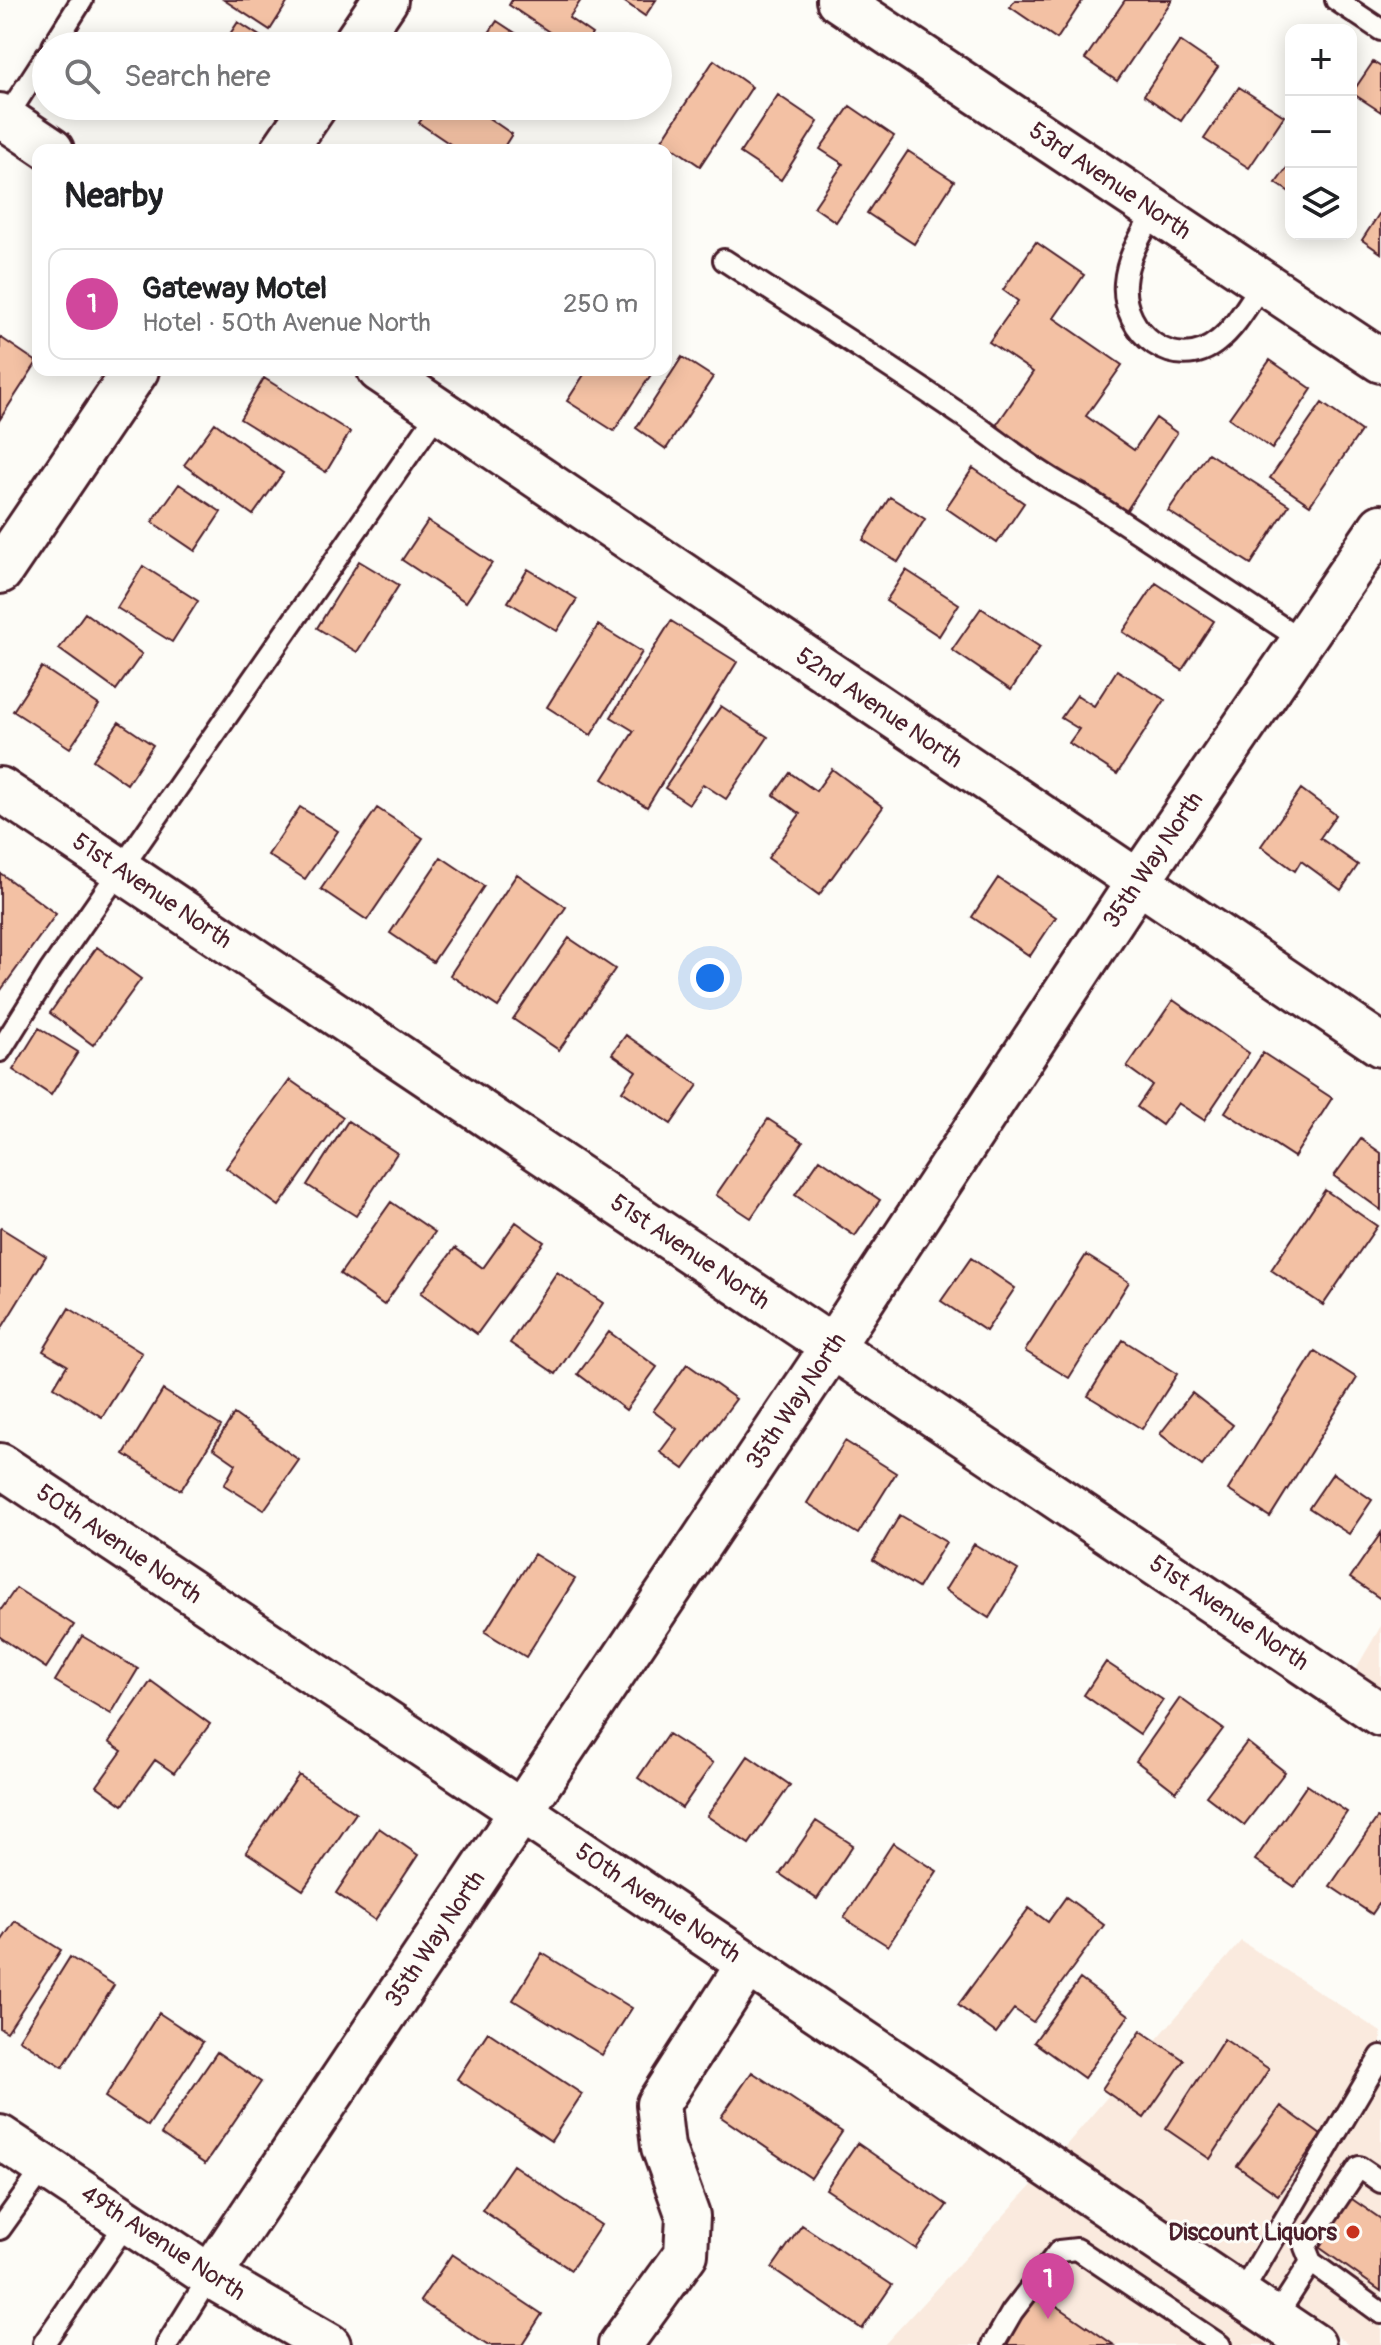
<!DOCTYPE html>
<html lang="en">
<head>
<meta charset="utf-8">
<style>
  body { margin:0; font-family:Pangolin,sans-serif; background:#f6f6f6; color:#202124 }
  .controls { position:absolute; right:24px; top:24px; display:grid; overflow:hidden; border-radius:16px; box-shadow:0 4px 20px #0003 }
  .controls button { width:72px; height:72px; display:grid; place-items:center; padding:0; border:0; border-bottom:2px solid #e0e0e0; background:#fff; color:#202124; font:40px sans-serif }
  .you { position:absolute; left:710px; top:978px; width:28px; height:28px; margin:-20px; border:6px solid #fff; border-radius:50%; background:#1a73e8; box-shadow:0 0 0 12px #1a73e833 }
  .badge { display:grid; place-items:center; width:52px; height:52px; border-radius:50%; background:#7c3aed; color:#fff; font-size:26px; font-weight:700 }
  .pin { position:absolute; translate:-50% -66px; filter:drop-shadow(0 2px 4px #0008) }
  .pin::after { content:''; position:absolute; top:42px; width:28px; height:24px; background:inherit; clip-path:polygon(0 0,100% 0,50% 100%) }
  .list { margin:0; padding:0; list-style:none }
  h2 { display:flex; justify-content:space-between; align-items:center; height:104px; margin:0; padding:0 32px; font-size:34px }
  h2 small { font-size:26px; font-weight:400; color:#757577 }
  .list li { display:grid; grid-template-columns:52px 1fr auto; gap:24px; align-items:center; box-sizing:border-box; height:112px; margin:0 16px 16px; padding:0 16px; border:2px solid #e0e0e0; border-radius:16px }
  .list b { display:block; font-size:30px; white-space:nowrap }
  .list p { margin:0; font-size:26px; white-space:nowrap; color:#757577 }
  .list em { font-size:26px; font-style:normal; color:#757577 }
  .icon { flex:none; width:44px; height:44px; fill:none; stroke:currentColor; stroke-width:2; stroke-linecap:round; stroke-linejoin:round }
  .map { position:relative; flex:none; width:1381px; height:2345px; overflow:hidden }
  .search { position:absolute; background:#fff; box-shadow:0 4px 20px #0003; left:32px; top:32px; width:640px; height:88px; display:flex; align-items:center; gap:20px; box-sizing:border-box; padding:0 28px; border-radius:44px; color:#757577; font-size:30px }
  .panel { position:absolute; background:#fff; box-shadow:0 4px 20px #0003; left:32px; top:144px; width:640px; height:232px; border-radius:16px }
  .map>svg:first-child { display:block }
  .built { fill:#faeade }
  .building { fill:#f3c1a4; stroke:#4a1f2b; stroke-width:2 }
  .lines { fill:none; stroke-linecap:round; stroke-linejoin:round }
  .lane-casing { stroke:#4a1f2b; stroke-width:26 }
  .street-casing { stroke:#4a1f2b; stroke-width:48 }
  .secondary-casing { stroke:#4a1f2b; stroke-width:50 }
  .lane { stroke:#fdfcf7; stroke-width:20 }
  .street { stroke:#fdfcf7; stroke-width:42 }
  .secondary { stroke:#fdfcf7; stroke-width:44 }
  .poi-dot { fill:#c8321e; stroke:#fdfcf7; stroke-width:3 }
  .labels { text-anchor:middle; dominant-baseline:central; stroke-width:6; stroke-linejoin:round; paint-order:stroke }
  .street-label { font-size:24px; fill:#4a1f2b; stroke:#fdfcf7 }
  .poi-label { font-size:24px; font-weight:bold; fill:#4a1f2b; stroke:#fdfcf7; text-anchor:end }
</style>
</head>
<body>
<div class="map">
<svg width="1381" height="2345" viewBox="0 0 1381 2345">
  <rect width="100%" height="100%" fill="#fdfcf7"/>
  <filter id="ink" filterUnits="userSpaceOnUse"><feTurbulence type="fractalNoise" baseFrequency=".0125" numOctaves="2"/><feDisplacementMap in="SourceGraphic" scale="16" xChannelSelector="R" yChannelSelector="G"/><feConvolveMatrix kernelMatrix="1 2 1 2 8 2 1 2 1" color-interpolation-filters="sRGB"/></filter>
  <g filter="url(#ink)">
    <path class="built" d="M1381,1626V1690L1354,1672Z
      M1241,1941L1381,2032V2345H1351L1062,2150Z
      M1034,2183L1274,2345H884Z"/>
    <path class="building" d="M224,0H289L270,30Z
      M512,0H581L569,18L592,34L584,46H570L509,5Z
      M622,0H656L645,16Z
      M1015,0H1083L1057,39L1010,7Z
      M1125,0H1172L1117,81L1085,59Z
      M497,21L535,46H480Z
      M238,22L275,46H222Z
      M1180,41L1218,67L1181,121L1144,95Z
      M714,60L752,87L700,166L662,140Z
      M1373,62L1381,67V112L1352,93Z
      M1239,87L1284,116L1249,168L1204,139Z
      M778,95L818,122L781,180L740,153Z
      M431,106H471L512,134L502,150H459L419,123Z
      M850,106L894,136L836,222L814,207L843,164L820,149Z
      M908,151L954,181L914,244L867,213Z
      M1291,162V193L1276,183Z
      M1381,211V253L1362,240Z
      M1036,242L1084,275L1054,318L1122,365L1086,416L1134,450L1156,418L1177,433L1123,516L995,427L1033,372L989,342L1018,301L1003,290Z
      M0,337L37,362L0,419Z
      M682,357L713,377L666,449L636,428Z
      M1270,360L1312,389L1272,449L1229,418Z
      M587,370H654L614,431L567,401Z
      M264,378L350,432L326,472L240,419Z
      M1322,403L1361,431L1310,505L1270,478Z
      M215,423L283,473L253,515L184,465Z
      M1208,453L1289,505L1251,564L1168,511Z
      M973,468L1024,503L997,543L946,508Z
      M179,484L221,512L195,551L152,522Z
      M890,497L925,519L898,562L863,540Z
      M428,521L492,563L466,602L402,560Z
      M359,561L399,585L357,652L317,628Z
      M143,566L198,601L172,642L117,608Z
      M528,569L577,599L557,631L508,602Z
      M906,570L959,604L939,636L886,601Z
      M1156,583L1214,621L1182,670L1123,632Z
      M981,608L1040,647L1011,690L952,650Z
      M85,613L142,654L116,690L59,649Z
      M671,621L737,662L647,807L603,779L634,731L611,717Z
      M598,625L642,652L591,735L547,707Z
      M42,667L99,705L70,748L13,711Z
      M1117,670L1165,700L1117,774L1069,743L1079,729L1061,718L1077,695L1094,706Z
      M721,706L768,737L726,799L703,784L689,804L665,788Z
      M119,722L153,745L127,784L93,760Z
      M832,769L883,807L819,895L768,858L800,814L774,795L790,773L816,791Z
      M1301,789L1336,815L1320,838L1358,865L1341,890L1301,861L1295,871L1261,846Z
      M300,807L338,831L305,879L268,855Z
      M377,808L423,838L367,920L321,889Z
      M441,857L484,886L433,962L390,933Z
      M0,873L56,914L1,990H0Z
      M517,874L566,907L498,1007L450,975Z
      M998,878L1056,917L1030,956L972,917Z
      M569,938L615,969L559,1050L513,1019Z
      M97,947L141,979L93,1045L50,1013Z
      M1173,1000L1249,1053L1204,1120L1178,1103L1162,1125L1137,1107L1152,1085L1127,1067Z
      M39,1028L78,1052L51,1095L13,1070Z
      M626,1035L698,1085L671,1124L622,1091L636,1071L612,1054Z
      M1263,1053L1332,1098L1294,1157L1225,1112Z
      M290,1080L343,1117L279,1206L226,1168Z
      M768,1119L803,1142L751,1218L716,1195Z
      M348,1121L397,1153L356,1216L307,1185Z
      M1361,1139L1381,1153V1210L1334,1176Z
      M820,1159L880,1200L855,1236L795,1195Z
      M1325,1190L1377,1226L1323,1305L1271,1270Z
      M391,1202L435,1232L384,1305L340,1274Z
      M516,1222L544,1242L477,1334L421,1293L455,1248L483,1268Z
      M1,1228L46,1256L0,1331V1229Z
      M1086,1255L1129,1282L1069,1378L1025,1351Z
      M971,1258L1015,1288L986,1331L941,1301Z
      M557,1272L603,1303L556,1374L510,1343Z
      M69,1308L142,1353L102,1417L54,1387L67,1365L43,1351Z
      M609,1332L657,1367L626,1410L578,1374Z
      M1123,1340L1177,1374L1142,1429L1088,1396Z
      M1315,1351L1357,1378L1270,1517L1228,1490Z
      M687,1364L736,1399L684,1469L660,1452L677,1429L653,1411Z
      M163,1390L221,1426L181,1490L124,1454Z
      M1192,1393L1233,1425L1202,1466L1160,1434Z
      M234,1414L299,1460L264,1510L224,1485L236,1464L213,1448Z
      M845,1441L896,1473L858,1534L807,1503Z
      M1333,1473L1372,1500L1349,1534L1309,1508Z
      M900,1515L946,1542L918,1588L873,1560Z
      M1381,1533V1599L1350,1578Z
      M974,1544L1018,1570L989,1618L945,1590Z
      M534,1554L575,1579L526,1657L485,1632Z
      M16,1588L74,1625L46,1668L0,1637V1611Z
      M82,1636L138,1669L111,1714L55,1681Z
      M1106,1662L1163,1700L1140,1734L1084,1695Z
      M151,1681L210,1724L174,1773L155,1760L123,1805L97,1786L122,1751L109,1742Z
      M1180,1698L1223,1729L1176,1792L1136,1761Z
      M668,1734L713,1763L682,1808L638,1778Z
      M1247,1742L1285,1772L1244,1825L1206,1796Z
      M748,1756L790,1785L749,1844L707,1816Z
      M299,1775L356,1813L303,1890L246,1852Z
      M1307,1785L1347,1812L1295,1887L1255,1860Z
      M1377,1818L1381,1820V1901L1372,1914L1330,1886Z
      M816,1821L853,1845L817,1899L780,1874Z
      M379,1828L418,1855L375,1920L336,1893Z
      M893,1843L937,1871L888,1946L844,1918Z
      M1066,1897L1104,1925L1033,2022L1014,2009L996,2033L958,2005L1029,1908L1048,1922Z
      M15,1921L61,1950L7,2032L0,2028V1943Z
      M542,1953L632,2008L602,2055L513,2000Z
      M70,1957L114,1985L63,2067L19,2039Z
      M1080,1979L1129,2015L1084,2078L1034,2042Z
      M159,2013L203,2042L148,2126L105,2097Z
      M1141,2031L1184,2060L1144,2118L1102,2089Z
      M488,2032L582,2094L551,2141L457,2079Z
      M1224,2039L1269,2069L1210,2159L1166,2129Z
      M217,2052L261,2082L205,2164L161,2134Z
      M752,2072L842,2132L811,2178L721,2117Z
      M1281,2106L1321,2135L1278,2195L1237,2166Z
      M857,2143L947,2205L916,2249L826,2189Z
      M513,2165L601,2225L571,2270L482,2210Z
      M1349,2197L1381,2219V2291L1316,2245Z
      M802,2225L892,2285L862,2329L772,2268Z
      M452,2254L542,2314L522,2345H487L420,2301Z
      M1038,2293L1114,2345H1003Z"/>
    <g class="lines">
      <g class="lane-casing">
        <path id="lane" d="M1336,0L1381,30
          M53,46L82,0
          M2,124L46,56
          M1155,211C1142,234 1127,256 1125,283C1121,333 1176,376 1218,341C1237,326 1249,302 1263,283
          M724,260C803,311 882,361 960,414C999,440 1038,475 1081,495L1303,641
          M0,1051L50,971L439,411
          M1381,2182L1359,2167L1305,2247L1311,2262L1381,2313
          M0,2229L45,2166
          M1240,2296L1381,2056
          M1275,2318L1311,2262
          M44,2343L128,2221
          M167,2345L210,2276
          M993,2345L1012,2312L1059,2251L1077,2249L1220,2345"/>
      </g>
      <g class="street-casing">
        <path id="street" d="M838,0L1381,361
          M0,115L52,150
          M379,370L1381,1045
          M0,789L1381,1715
          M0,1465L521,1811L1314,2345
          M0,2137L210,2276L329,2345
          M210,2276L832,1347L1137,883L1381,526
          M620,2345L686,2254L688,2216L663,2147L658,2104L748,1964"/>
      </g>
      <g class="secondary-casing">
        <path id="secondary" d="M354,46L385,0
          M284,150L314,106
          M0,571L136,370"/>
      </g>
      <use href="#lane" class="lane"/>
      <use href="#street" class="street"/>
      <use href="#secondary" class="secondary"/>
    </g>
  </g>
  <circle class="poi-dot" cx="1353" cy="2232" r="8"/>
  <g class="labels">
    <g class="street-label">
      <text transform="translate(1110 181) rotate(34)">53rd Avenue North</text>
      <text transform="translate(879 708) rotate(34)">52nd Avenue North</text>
      <text transform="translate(1153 860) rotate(-56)">35th Way North</text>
      <text transform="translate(152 891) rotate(34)">51st Avenue North</text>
      <text transform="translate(690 1252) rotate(34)">51st Avenue North</text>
      <text transform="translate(796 1401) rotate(-56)">35th Way North</text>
      <text transform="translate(119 1544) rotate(34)">50th Avenue North</text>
      <text transform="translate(1229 1613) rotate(34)">51st Avenue North</text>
      <text transform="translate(658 1903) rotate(34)">50th Avenue North</text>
      <text transform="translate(435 1939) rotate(-56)">35th Way North</text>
      <text transform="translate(163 2243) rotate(33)">49th Avenue North</text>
    </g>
    <g class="poi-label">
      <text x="1337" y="2232">Discount Liquors</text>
    </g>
  </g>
</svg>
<div class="controls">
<button>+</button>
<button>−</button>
<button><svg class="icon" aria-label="layers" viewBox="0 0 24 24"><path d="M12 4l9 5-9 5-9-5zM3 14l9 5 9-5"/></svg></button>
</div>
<div class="you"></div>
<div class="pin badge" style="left:1048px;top:2319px;background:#d1479c">1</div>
<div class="search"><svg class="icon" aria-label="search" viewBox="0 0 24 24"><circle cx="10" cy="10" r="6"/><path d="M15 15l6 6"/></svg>Search here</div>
<section class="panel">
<h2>Nearby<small></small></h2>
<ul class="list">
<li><span class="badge" style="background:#d1479c">1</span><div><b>Gateway Motel</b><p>Hotel · 50th Avenue North</p></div><em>250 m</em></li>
</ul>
</section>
</div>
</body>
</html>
